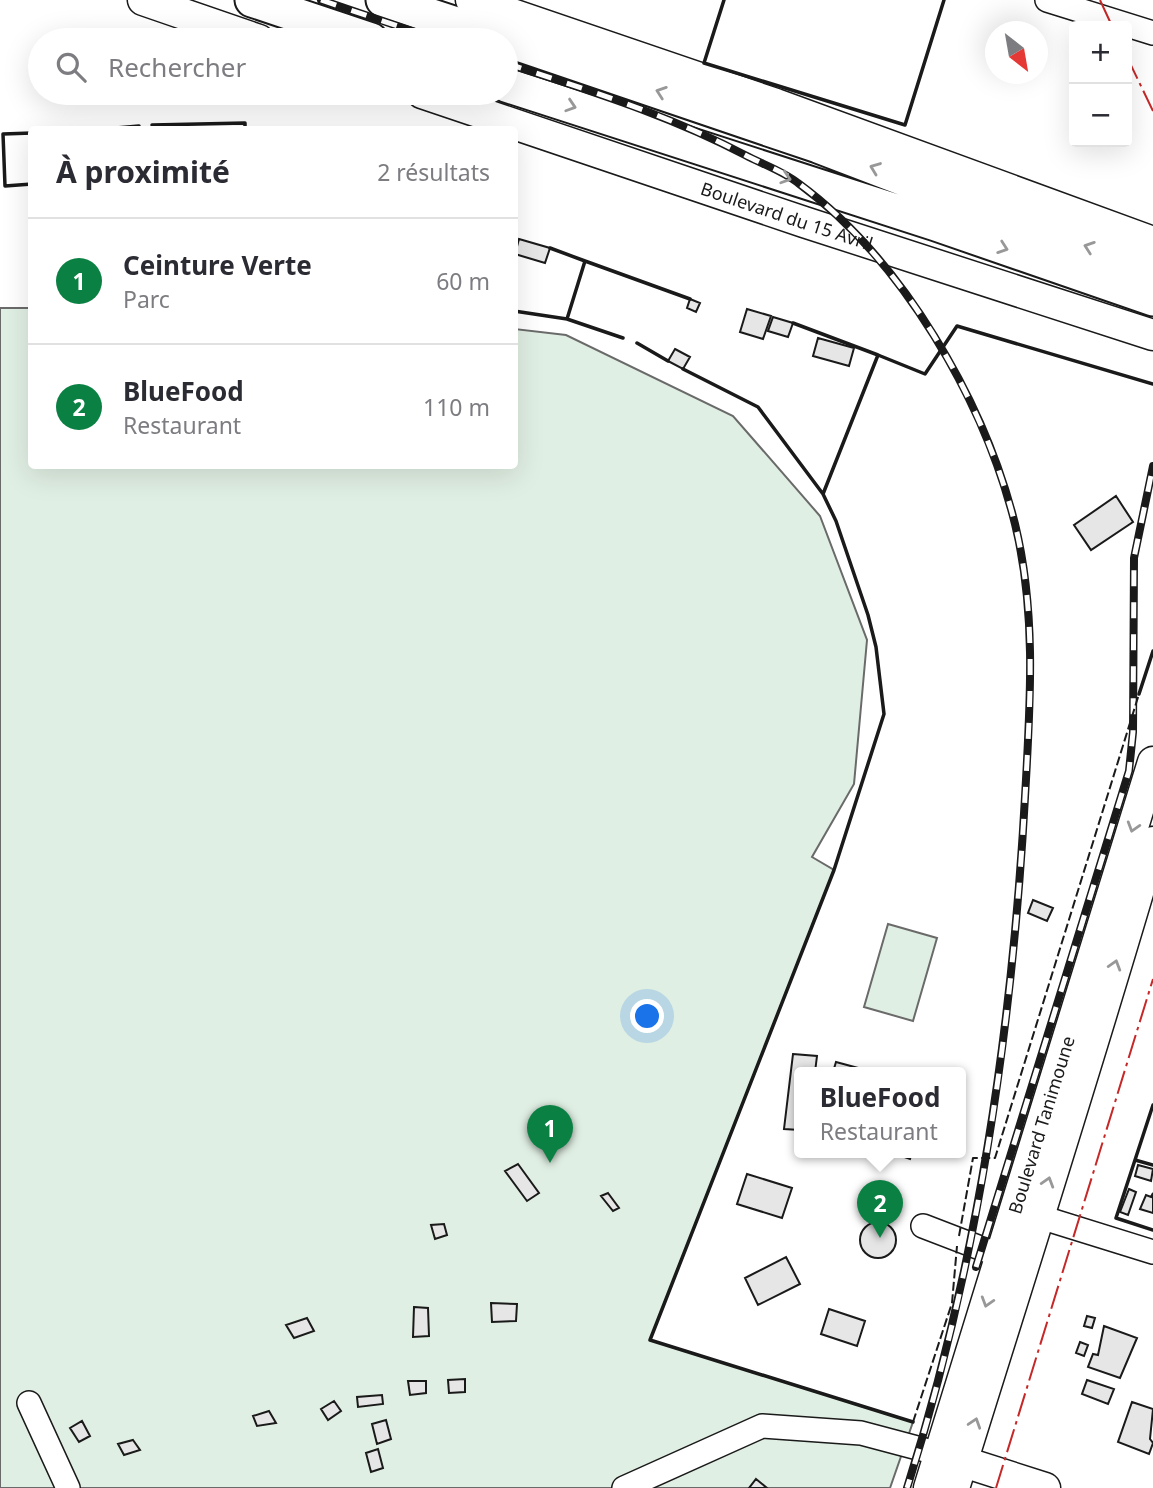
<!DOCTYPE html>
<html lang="fr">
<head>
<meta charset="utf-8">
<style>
  body { margin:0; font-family:"Noto Sans",sans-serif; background:#f7f7f7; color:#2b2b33 }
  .controls { position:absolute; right:21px; top:21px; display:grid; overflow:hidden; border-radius:7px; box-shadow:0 7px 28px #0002 }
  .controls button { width:63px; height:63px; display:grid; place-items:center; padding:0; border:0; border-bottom:2px solid #e1e1e2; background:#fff; color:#2b2b33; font:35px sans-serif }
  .compass { position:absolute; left:985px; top:21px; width:63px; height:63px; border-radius:50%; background:#fff; box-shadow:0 7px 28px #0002; rotate:149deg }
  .you { position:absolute; left:648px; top:1017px; width:24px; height:24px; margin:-18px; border:5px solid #fff; border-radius:50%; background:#1a73e8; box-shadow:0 0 0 10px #1a73e833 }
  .badge { display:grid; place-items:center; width:46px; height:46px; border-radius:50%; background:#0b8043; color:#fff; font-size:23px; font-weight:700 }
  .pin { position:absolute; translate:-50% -58px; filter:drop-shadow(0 2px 4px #0008) }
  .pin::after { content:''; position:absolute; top:37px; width:24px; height:21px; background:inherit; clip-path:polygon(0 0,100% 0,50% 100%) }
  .popup { position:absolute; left:794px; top:1067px; width:172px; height:91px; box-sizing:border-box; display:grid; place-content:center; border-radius:7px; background:#fff; filter:drop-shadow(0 2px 5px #0005); font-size:23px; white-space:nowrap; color:#7c7c81 }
  .popup b { font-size:26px; color:#2b2b33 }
  .popup::after { content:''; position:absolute; left:50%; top:100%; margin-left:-14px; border:14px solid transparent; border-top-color:#fff }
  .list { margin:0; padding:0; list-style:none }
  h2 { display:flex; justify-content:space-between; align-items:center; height:91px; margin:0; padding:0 28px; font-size:30px }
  h2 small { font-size:23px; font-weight:400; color:#7c7c81 }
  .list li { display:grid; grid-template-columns:46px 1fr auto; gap:21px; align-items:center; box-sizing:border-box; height:126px; padding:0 28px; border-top:2px solid #e1e1e2 }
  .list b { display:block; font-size:26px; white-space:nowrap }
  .list p { margin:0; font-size:23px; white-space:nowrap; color:#7c7c81 }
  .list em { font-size:23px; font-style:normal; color:#7c7c81 }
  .icon { flex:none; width:38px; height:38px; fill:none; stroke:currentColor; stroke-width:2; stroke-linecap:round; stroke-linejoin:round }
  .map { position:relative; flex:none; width:1153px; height:1488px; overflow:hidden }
  .search { position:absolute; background:#fff; box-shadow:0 7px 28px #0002; left:28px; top:28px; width:490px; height:77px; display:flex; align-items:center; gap:18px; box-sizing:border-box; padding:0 24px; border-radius:38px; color:#7c7c81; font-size:26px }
  .panel { position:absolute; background:#fff; box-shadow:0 7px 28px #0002; left:28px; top:126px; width:490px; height:343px; border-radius:7px }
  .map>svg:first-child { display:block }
  .green { fill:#e0efe3; stroke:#6a6a6a; stroke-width:2 }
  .building { fill:#e6e6e6; stroke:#1a1a1a; stroke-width:2 }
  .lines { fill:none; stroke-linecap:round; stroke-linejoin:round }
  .minor-casing { stroke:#1a1a1a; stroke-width:26 }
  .major-casing { stroke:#1a1a1a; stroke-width:33 }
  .highway-casing { stroke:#1a1a1a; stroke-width:37 }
  .minor { stroke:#fff; stroke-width:23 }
  .major { stroke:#fff; stroke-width:30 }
  .highway { stroke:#fff; stroke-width:33 }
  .rail-casing { stroke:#1a1a1a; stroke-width:8 }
  .rail { stroke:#fff; stroke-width:5; stroke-dasharray:16; stroke-linecap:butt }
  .fence { stroke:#1a1a1a; stroke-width:2; stroke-dasharray:9 3.5; stroke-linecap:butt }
  .wall { stroke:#1a1a1a; stroke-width:3.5 }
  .power { stroke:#c62828; stroke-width:2; stroke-dasharray:24 5 3.5 5; stroke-linecap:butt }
  .oneway { stroke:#989898 }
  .labels { text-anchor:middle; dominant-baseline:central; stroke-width:5; stroke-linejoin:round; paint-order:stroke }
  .street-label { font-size:18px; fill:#1a1a1a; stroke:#fff }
</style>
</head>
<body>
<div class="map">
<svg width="1153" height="1488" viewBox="0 0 1153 1488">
  <rect width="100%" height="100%" fill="#fff"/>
  <path class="green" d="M0,308H31L32,466H514L515,329L566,335L733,416L820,516L867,640L854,784L812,857L834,870L650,1340L913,1422L890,1488H0Z
    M888,924L937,938L913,1021L864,1007Z"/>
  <path class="building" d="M519,239L550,248L545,263L515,254Z
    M690,299L700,303L696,312L687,308Z
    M747,309L771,316L763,339L740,332Z
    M773,317L793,323L788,337L768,331Z
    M818,338L854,348L849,366L813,356Z
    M675,349L690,357L683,369L668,361Z
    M1116,496L1133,522L1091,550L1074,525Z
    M1033,900L1053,908L1047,921L1028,913Z
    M793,1054L817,1056L815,1072H800V1130L784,1129Z
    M836,1062L873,1072H833Z
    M890,1152H912L910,1159Z
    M518,1164L539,1193L527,1201L505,1171Z
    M1138,1165L1153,1169L1151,1181L1135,1176Z
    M747,1174L792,1188L782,1218L737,1204Z
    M1129,1189L1136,1192L1128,1215L1120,1212Z
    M608,1193L619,1208L613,1211L601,1196Z
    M1153,1193V1213L1140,1209L1146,1195L1151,1197Z
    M860 1240a18 18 0 1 1 36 0a18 18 0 1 1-36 0Z
    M444,1224L447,1235L435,1239L431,1225Z
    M786,1257L800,1284L758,1305L745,1278Z
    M491,1303L517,1304L516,1321L492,1322Z
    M414,1307L428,1308L429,1336L413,1337Z
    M829,1309L865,1321L857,1346L821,1334Z
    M1087,1316L1095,1318L1092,1328L1084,1326Z
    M307,1318L314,1331L294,1338L286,1325Z
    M1104,1326L1137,1338L1120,1378L1088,1367L1093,1354L1098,1355Z
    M1080,1342L1088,1345L1084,1356L1076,1353Z
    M465,1379V1392L449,1393L448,1380Z
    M1087,1380L1114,1389L1108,1404L1082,1394Z
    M408,1381H426V1393L410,1395Z
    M382,1395L383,1404L358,1407L357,1397Z
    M334,1401L341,1411L328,1420L321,1409Z
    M1132,1402L1153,1409L1150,1439L1153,1443L1149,1454L1118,1442Z
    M269,1411L276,1423L257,1426L253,1416Z
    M386,1420L391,1439L377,1444L372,1424Z
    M82,1421L90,1436L79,1442L70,1428Z
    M133,1440L140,1450L124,1455L118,1444Z
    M378,1449L383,1468L371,1472L366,1453Z
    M756,1479L767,1488H749Z"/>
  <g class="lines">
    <g class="minor-casing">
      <path id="minor" d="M1047,0L1153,33
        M1037,1216L1153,1252
        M923,1226L1014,1261
        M29,1403L68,1488
        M624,1488L762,1426L861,1433L940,1454"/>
    </g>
    <g class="major-casing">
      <g id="major">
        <path d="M143,0L259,40"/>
        <path d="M471,0L776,104L1153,242"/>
        <path id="s1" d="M422,93L804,222L1153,335"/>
        <path d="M945,1456L1045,1488"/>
        <path id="s2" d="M929,1488L1153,762"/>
        <path d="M954,1488C1021,1273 1090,1058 1153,842"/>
      </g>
    </g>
    <g class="highway-casing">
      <path id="highway" d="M252,0L371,40
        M383,0L505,40
        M506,40L818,146L1001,216L1153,269
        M506,85L936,224L1153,299"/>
    </g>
    <use href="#minor" class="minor"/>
    <use href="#major" class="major"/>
    <use href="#highway" class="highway"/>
    <g class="rail-casing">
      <path id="rail" d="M321,0L439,40
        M506,63C587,90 669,115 745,155C762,164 783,171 798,183C902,259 984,400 1015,524C1037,614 1030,707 1025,797C1012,1032 978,1264 907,1488
        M976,1267L1129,771L1133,732L1134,558L1153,466"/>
    </g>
    <use href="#rail" class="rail"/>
    <path class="fence" d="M959,1236L973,1158H995L1139,694
      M913,1422L952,1303L957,1246"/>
    <path class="wall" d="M724,0L704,63L905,125L944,0
      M152,125L245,123V130
      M116,128L139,126
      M88,130H116
      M32,133L3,134L5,186L32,184
      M550,248L585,261
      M514,311L567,319
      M793,323L878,355
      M623,338L567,319L585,261L690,299
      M637,343L668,361
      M683,369L758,407L823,494
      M1139,694L1153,651
      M1153,1105L1116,1218L1153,1230
      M1135,1160L1153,1165
      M913,1422L650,1340L834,870L884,714L876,647L868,615L836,521L823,494L878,355L925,374L957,326L1153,384"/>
    <path class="power" d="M1100,0L1112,26
      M1127,57L1153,111
      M996,1488L1153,979"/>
  </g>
  <defs><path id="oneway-chevron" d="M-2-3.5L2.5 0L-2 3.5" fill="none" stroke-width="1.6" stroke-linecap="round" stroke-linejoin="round" transform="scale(1.75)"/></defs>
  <g class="oneway">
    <use href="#oneway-chevron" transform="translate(661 92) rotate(-161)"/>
    <use href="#oneway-chevron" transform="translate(571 106) rotate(18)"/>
    <use href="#oneway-chevron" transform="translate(875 168) rotate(-159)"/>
    <use href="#oneway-chevron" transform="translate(786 178) rotate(18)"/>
    <use href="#oneway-chevron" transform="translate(1089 247) rotate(-161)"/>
    <use href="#oneway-chevron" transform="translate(1003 248) rotate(19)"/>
    <use href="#oneway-chevron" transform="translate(1133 827) rotate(107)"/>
    <use href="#oneway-chevron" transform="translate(1115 965) rotate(-73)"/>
    <use href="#oneway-chevron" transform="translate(1048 1182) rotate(-73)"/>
    <use href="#oneway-chevron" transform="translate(987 1302) rotate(107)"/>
    <use href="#oneway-chevron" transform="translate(975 1423) rotate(-72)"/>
  </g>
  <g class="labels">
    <g class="street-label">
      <text stroke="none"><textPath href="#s1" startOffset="385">Boulevard du 15 Avril</textPath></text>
      <text stroke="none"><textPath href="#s2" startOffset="380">Boulevard Tanimoune</textPath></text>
    </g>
  </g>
</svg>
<div class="controls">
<button>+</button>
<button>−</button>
</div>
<svg class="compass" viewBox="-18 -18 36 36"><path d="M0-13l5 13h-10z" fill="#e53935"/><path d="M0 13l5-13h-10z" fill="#7c7c81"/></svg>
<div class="you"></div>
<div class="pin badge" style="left:550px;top:1163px">1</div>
<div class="pin badge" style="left:880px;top:1238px">2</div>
<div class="popup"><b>BlueFood</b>Restaurant</div>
<div class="search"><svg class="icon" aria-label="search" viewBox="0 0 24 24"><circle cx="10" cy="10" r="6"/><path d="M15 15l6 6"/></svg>Rechercher</div>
<section class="panel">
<h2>À proximité<small>2 résultats</small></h2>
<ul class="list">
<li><span class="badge">1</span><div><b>Ceinture Verte</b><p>Parc</p></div><em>60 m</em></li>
<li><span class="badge">2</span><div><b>BlueFood</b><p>Restaurant</p></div><em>110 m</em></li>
</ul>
</section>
</div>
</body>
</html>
